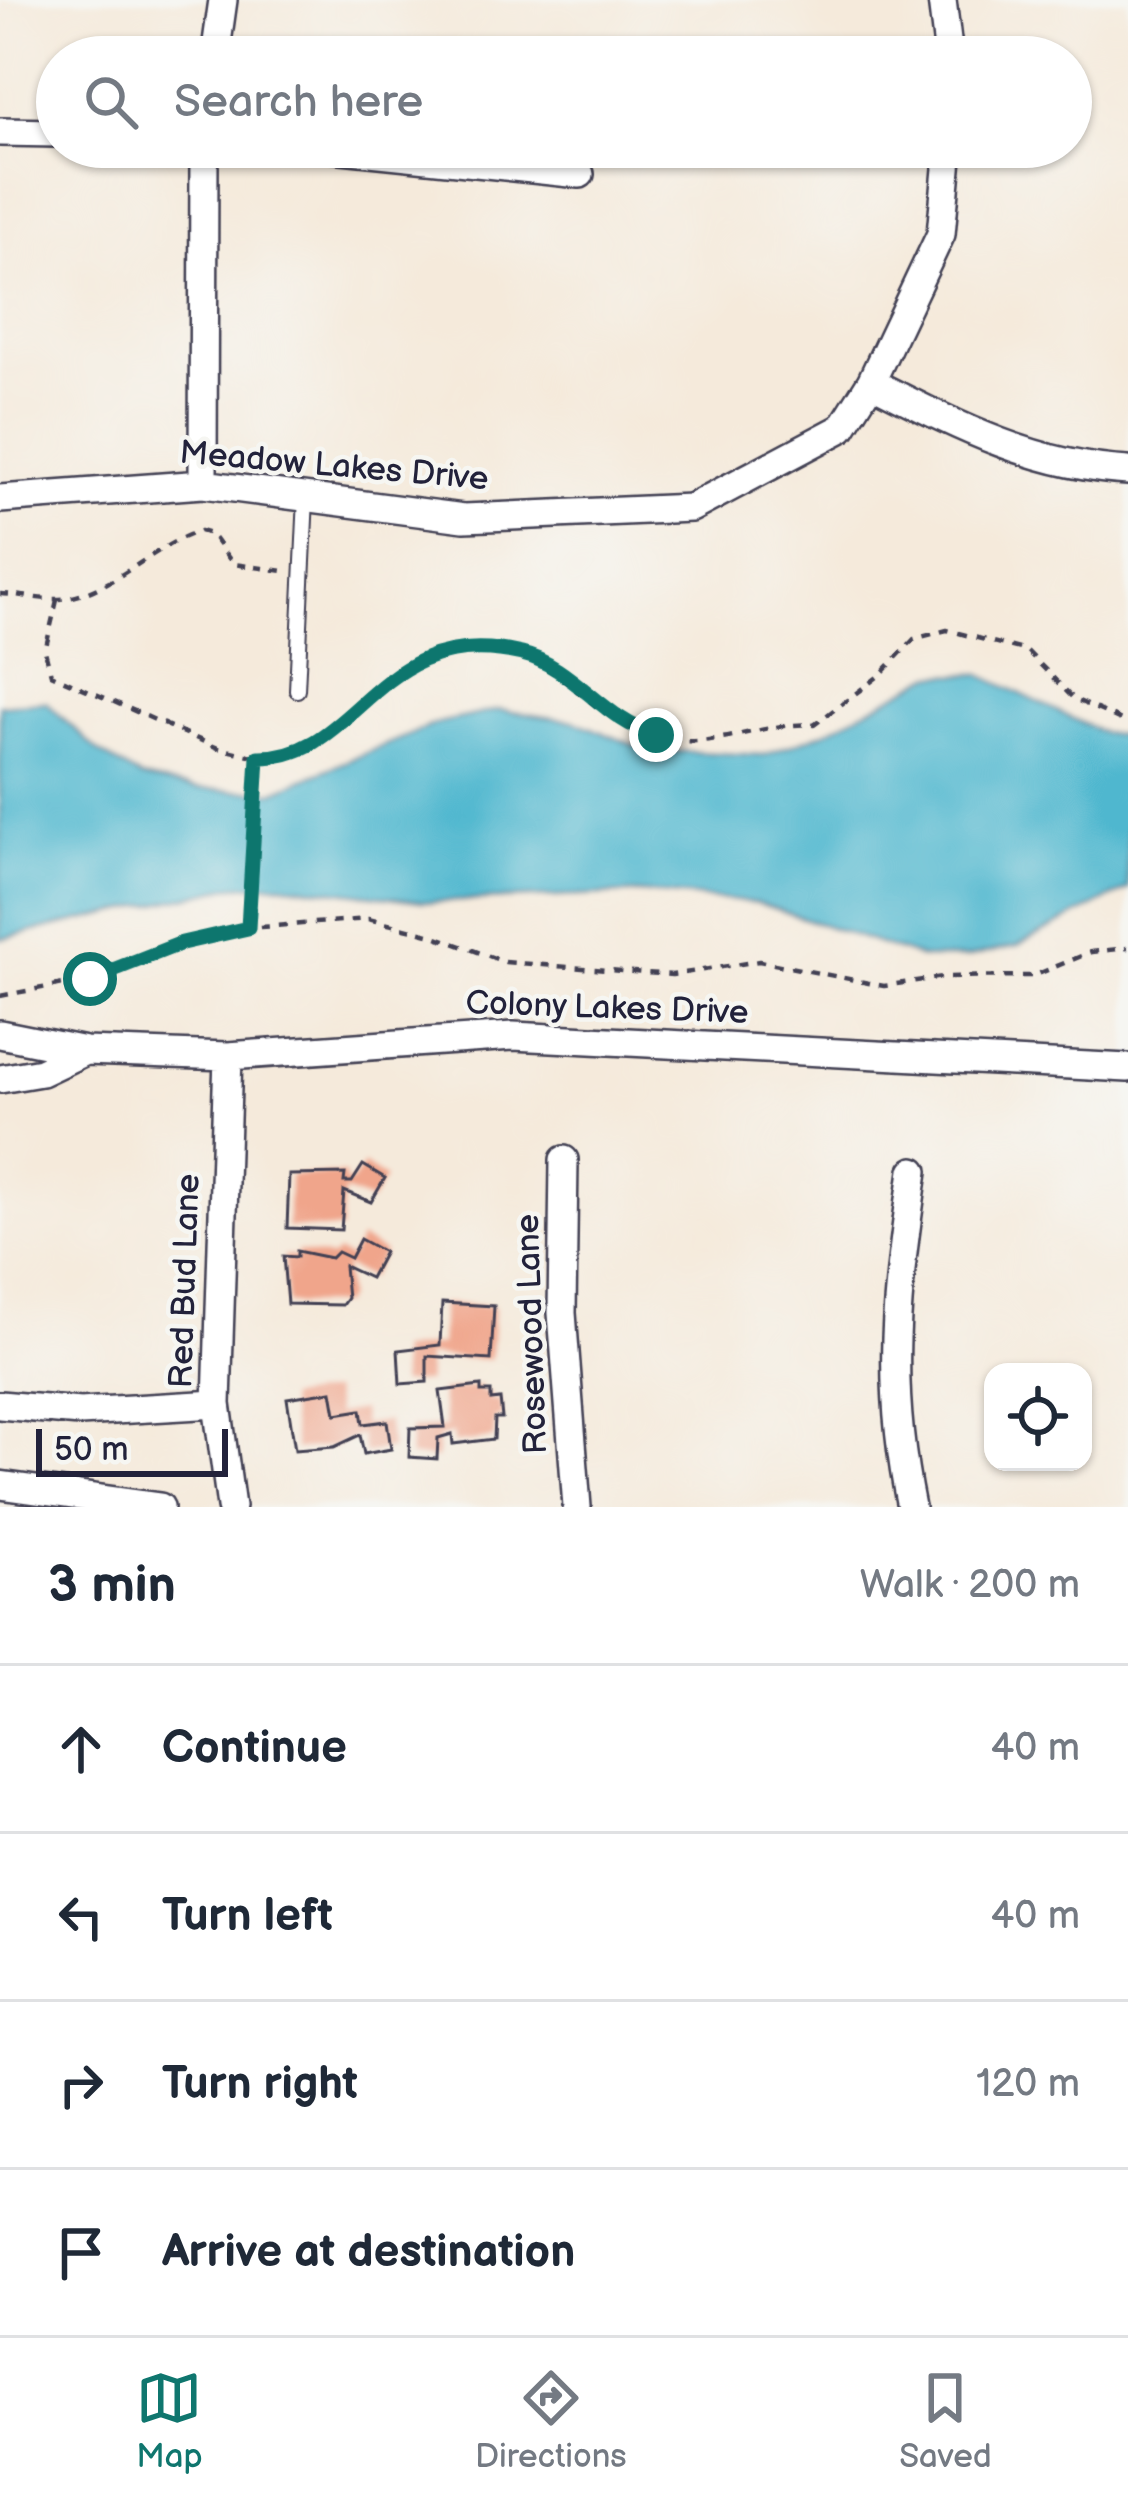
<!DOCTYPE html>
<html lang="en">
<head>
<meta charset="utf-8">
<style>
  body { margin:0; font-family:"Balsamiq Sans",sans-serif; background:#f6f6f7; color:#1f2937 }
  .controls { position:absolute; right:36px; bottom:36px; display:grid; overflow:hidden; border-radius:24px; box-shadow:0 3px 9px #0004 }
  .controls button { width:108px; height:108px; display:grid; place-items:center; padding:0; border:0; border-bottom:3px solid #e0e1e3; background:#fff; color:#1f2937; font:60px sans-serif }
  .scale { position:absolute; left:36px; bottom:30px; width:192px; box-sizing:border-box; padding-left:12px; border:6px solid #22223b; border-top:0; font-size:33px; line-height:42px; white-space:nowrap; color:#22223b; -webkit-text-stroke:9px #f6f6f2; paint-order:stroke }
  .stop { position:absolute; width:36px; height:36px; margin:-27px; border:9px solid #0f766e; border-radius:50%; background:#fff }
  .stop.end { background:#0f766e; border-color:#fff; box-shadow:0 3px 12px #0008 }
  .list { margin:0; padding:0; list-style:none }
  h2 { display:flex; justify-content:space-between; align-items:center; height:156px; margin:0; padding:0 48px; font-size:51px }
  h2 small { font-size:39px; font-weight:400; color:#747a83 }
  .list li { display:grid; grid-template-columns:78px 1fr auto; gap:36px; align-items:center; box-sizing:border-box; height:168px; padding:0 48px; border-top:3px solid #e0e1e3 }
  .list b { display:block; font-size:45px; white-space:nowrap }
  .list em { font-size:39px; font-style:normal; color:#747a83 }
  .icon { flex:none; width:66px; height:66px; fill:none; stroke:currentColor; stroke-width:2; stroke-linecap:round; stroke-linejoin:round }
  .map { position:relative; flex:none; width:1128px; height:1507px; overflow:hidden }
  .search { position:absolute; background:#fff; box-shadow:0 3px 9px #0004; left:36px; right:36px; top:36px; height:132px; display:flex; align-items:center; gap:30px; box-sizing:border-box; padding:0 42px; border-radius:66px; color:#747a83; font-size:45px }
  .sheet { height:828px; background:#fff }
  nav { display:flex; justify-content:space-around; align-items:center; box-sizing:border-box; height:168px; border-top:3px solid #e0e1e3; background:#fff; font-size:33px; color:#747a83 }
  nav a { display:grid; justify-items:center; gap:6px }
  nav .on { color:#0f766e }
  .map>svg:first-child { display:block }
  .water { fill:#50b7cf; stroke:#396c85; stroke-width:3 }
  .building { fill:#f0a58b }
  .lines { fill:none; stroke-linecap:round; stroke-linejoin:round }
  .lane-casing { stroke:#424053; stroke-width:18 }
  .street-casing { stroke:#424053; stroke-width:32 }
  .path { stroke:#424053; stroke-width:4.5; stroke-dasharray:9 9; stroke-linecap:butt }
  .lane { stroke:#fff; stroke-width:14 }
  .street { stroke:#fff; stroke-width:27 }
  .route { stroke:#0f766e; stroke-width:15 }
  .labels { text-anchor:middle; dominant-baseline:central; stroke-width:9; stroke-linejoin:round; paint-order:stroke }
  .street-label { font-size:33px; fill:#22223b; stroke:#f6f6f2 }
</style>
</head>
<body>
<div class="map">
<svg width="1128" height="1507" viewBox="0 0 1128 1507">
  <rect width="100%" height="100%" fill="#f6f6f2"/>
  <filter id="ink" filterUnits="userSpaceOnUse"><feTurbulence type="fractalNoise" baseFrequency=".00833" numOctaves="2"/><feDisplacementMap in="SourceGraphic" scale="24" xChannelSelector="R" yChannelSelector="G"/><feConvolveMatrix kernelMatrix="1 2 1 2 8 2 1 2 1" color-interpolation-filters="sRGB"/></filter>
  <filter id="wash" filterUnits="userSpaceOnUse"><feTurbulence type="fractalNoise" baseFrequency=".004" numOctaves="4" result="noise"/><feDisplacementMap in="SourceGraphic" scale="48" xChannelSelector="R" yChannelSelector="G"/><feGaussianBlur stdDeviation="2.7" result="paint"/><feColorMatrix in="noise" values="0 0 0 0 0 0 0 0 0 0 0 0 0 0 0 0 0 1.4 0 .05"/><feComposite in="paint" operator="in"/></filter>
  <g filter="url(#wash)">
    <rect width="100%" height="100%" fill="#f5eadb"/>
    <path class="water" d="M979,674L1103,733L1128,736V889L1016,946L966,958H921L758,903L650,893L431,902L280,884L233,886L0,939V705L46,702L99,752L141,778L197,789L273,792L438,723L499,710L574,721L646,750L765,755L825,732L932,675Z"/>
    <g id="blocks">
      <path class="building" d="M363,1165L385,1178L371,1202L344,1191L341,1230L287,1228L289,1175L345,1174L344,1182H352Z
        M360,1239L384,1252L370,1278L344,1266L347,1298L342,1305L287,1304L283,1256L297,1257V1251L331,1258L337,1252L350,1258Z
        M442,1303L494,1306L491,1360L427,1356V1382L400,1384L398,1350L440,1345Z
        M481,1386V1392H491V1400L500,1399L502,1418H495L494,1439L453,1444L452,1434L438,1438L437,1459L409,1457L410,1428L445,1427L440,1391Z
        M332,1391L336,1414L361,1410L363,1424L387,1421L391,1449L364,1454L360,1435L334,1447L295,1450L287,1398Z"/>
    </g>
  </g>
  <g filter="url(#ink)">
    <use href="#blocks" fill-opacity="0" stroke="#424053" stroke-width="3"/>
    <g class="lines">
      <g class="lane-casing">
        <path id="lane" d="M297,690L306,497"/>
      </g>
      <g class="street-casing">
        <path id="street" d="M942,0L949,57
          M215,57L223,0
          M0,132L57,133
          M322,147L580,174
          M871,382C954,424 1033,466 1128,471
          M203,484L204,147
          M0,499L203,484L464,518L691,508L842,428L871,382L941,234L949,147
          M0,1034L85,1051L228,1056L513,1036L1128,1068
          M228,1056L217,1404L231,1507
          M0,1079L41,1072L85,1051
          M564,1160L562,1313L577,1507
          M0,1405L80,1412L217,1404
          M0,1485L160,1507
          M911,1507C885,1380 896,1297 914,1171"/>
      </g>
      <path class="path" d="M0,594C19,594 38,600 57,599C106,598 151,546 200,531L211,534L233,564L283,571
        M57,600L45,651L51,674L218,748L258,757L248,928
        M258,757C337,759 373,664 455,651C546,636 565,696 634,729C701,761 755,720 814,725L880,675L914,639L947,630L1027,651L1074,699L1128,723
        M0,996L90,979L182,943L248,928L368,919L429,934L505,962L672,975L759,961L884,986L942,977L1033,976L1091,952L1128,948"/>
      <use href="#lane" class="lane"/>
      <use href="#street" class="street"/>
    </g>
  </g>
  <g class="lines" filter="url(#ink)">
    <path class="route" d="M90,979L182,943L248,928L258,757C360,759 375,620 522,654C573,666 604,721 656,735"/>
  </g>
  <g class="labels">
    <g class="street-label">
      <text transform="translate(334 466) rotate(5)">Meadow Lakes Drive</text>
      <text transform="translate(607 1008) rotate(2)">Colony Lakes Drive</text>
      <text transform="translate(185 1281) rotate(-88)">Red Bud Lane</text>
      <text transform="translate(532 1334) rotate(-92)">Rosewood Lane</text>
    </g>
  </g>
</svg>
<div class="controls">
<button><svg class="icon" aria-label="locate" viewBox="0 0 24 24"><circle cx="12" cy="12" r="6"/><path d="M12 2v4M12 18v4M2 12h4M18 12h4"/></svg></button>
</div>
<div class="scale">50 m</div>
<div class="stop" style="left:90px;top:979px"></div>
<div class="stop end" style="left:656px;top:735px"></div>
<div class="search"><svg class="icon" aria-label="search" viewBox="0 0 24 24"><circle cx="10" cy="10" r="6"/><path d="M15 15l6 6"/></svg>Search here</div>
</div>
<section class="sheet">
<h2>3 min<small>Walk · 200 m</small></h2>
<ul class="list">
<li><svg class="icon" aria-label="ahead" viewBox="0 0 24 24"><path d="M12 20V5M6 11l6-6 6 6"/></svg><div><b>Continue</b></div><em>40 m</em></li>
<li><svg class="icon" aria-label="left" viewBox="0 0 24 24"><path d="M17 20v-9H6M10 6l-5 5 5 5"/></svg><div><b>Turn left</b></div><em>40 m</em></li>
<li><svg class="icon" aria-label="right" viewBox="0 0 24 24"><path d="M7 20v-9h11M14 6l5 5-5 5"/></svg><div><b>Turn right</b></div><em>120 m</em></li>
<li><svg class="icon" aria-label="arrive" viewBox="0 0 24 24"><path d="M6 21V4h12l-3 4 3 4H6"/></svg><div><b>Arrive at destination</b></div></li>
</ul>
</section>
<nav>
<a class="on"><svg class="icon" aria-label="map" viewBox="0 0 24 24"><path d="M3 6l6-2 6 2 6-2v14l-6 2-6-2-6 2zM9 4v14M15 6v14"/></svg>Map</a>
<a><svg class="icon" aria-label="directions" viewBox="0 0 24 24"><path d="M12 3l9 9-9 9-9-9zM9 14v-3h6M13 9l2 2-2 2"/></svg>Directions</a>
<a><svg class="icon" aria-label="saved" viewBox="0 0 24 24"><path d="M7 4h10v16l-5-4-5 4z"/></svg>Saved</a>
</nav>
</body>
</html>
